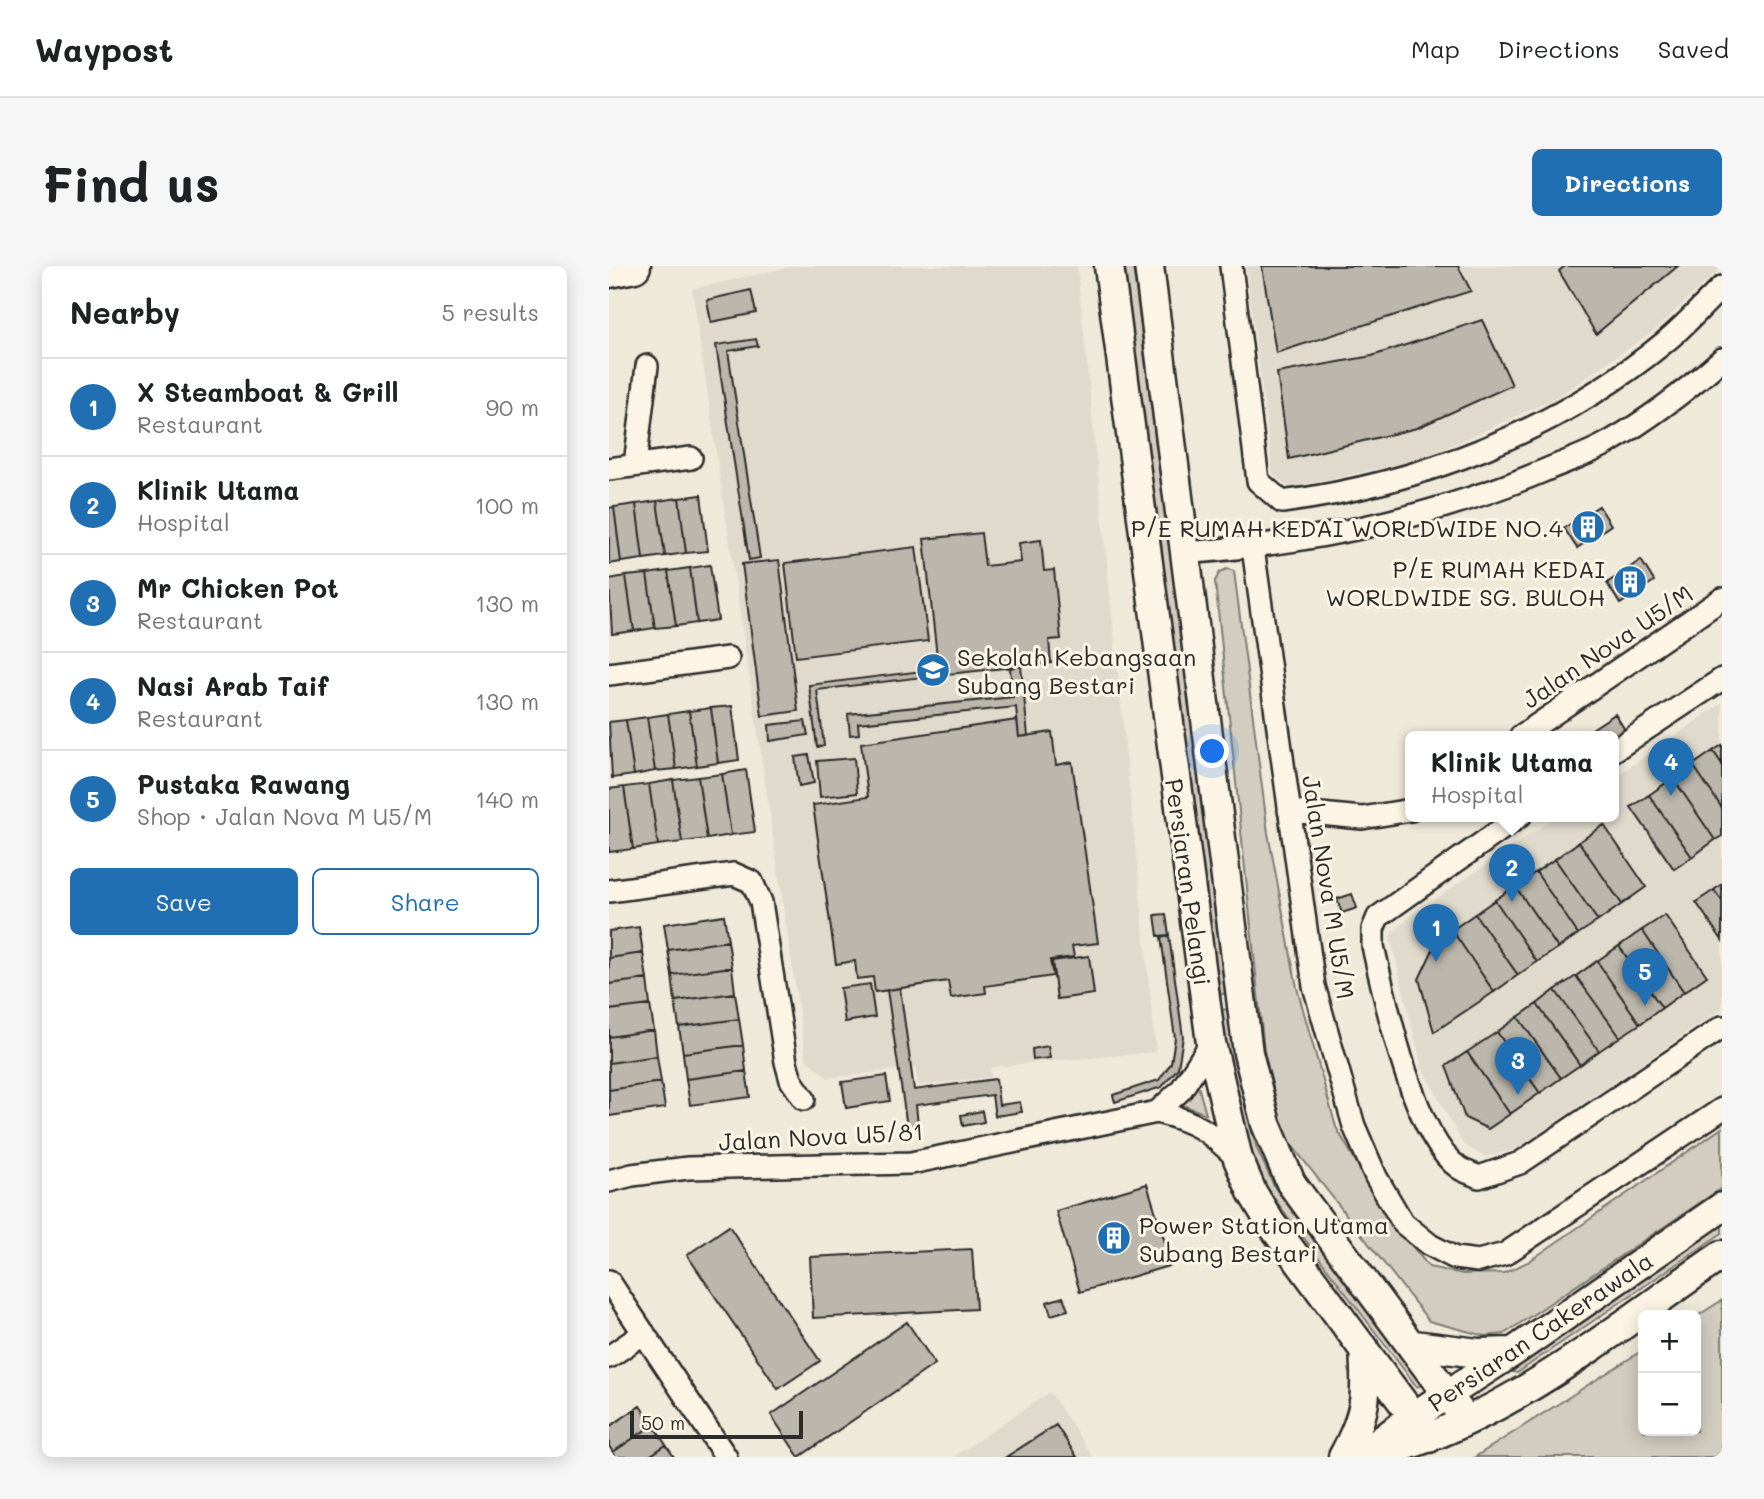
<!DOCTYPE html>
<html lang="en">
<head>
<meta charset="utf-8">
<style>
  body { margin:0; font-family:Mali,sans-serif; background:#f6f6f6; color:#202124 }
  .controls { position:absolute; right:21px; bottom:21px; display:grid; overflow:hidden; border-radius:10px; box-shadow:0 4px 18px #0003 }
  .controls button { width:63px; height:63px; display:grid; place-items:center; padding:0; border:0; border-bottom:2px solid #e0e0e0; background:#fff; color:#202124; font:35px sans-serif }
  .scale { position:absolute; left:21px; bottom:18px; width:173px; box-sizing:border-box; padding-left:7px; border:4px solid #2b2b2b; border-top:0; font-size:19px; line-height:24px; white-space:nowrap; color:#2b2b2b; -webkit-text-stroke:5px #fcf5e5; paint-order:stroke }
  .you { position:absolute; left:604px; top:486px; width:24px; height:24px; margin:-18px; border:5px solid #fff; border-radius:50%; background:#1a73e8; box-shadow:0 0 0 10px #1a73e833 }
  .badge { display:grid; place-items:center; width:46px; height:46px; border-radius:50%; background:#1f6fb2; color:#fff; font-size:23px; font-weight:700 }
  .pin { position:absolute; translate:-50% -58px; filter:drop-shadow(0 2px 4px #0008) }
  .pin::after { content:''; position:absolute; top:37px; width:24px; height:21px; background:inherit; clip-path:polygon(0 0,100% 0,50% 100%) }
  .popup { position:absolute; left:796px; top:465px; width:214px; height:91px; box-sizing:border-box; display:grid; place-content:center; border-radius:10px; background:#fff; filter:drop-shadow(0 2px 5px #0005); font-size:23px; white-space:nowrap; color:#757577 }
  .popup b { font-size:26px; color:#202124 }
  .popup::after { content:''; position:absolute; left:50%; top:100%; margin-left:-14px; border:14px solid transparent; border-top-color:#fff }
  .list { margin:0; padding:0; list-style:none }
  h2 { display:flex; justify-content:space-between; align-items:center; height:91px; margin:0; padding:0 28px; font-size:30px }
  h2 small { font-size:23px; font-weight:400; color:#757577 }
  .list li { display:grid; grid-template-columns:46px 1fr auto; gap:21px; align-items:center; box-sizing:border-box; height:98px; padding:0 28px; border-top:2px solid #e0e0e0 }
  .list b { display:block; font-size:26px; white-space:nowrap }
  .list p { margin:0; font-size:23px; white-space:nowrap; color:#757577 }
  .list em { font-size:23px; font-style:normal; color:#757577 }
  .actions { display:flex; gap:14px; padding:21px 28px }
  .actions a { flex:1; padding:16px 0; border:2px solid #1f6fb2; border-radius:10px; text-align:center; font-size:24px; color:#1f6fb2 }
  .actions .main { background:#1f6fb2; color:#fff }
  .map { position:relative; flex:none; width:1113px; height:1191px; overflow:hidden; border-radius:10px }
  header { display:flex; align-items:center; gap:42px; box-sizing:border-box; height:98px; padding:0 35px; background:#fff; border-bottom:2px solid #e0e0e0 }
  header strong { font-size:33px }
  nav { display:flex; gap:38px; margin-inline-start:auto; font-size:24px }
  .intro { display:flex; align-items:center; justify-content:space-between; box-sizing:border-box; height:168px; padding:0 42px }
  h1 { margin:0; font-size:49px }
  .button { padding:18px 32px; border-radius:10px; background:#1f6fb2; color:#fff; font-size:24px; font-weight:700 }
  main { display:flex; gap:42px; padding:0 42px }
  aside { flex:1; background:#fff; border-radius:10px; box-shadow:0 4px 18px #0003 }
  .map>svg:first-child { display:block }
  .built { fill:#e0dacc }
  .green { fill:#d2cdc0; stroke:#7e7c76; stroke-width:2 }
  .building { fill:#bcb7ac; stroke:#2b2b2b; stroke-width:2 }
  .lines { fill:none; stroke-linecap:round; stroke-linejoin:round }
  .minor-casing { stroke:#2b2b2b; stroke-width:26 }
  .tertiary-casing { stroke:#2b2b2b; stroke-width:33 }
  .secondary-casing { stroke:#2b2b2b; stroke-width:37 }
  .minor { stroke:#fcf5e5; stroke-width:21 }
  .tertiary { stroke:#fcf5e5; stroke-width:28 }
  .secondary { stroke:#fcf5e5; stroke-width:32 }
  .labels { text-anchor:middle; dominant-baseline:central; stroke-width:6; stroke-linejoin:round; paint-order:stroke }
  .poi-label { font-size:24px; fill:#2b2b2b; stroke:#fcf5e5; text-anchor:end }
  .street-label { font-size:24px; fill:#2b2b2b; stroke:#fcf5e5 }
</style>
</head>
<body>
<header>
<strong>Waypost</strong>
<nav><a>Map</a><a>Directions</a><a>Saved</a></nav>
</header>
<div class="intro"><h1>Find us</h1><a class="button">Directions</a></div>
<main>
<aside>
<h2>Nearby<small>5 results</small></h2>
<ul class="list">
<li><span class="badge">1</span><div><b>X Steamboat &amp; Grill</b><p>Restaurant</p></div><em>90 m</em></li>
<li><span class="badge">2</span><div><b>Klinik Utama</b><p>Hospital</p></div><em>100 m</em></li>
<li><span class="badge">3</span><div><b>Mr Chicken Pot</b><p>Restaurant</p></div><em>130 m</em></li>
<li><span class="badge">4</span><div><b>Nasi Arab Taif</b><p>Restaurant</p></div><em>130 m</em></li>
<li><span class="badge">5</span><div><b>Pustaka Rawang</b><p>Shop · Jalan Nova M U5/M</p></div><em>140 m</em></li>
</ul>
<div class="actions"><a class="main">Save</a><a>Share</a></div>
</aside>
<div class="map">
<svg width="1113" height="1191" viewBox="0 0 1113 1191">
  <rect width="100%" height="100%" fill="#efe9da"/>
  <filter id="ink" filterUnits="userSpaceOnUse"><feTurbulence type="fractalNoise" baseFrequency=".0143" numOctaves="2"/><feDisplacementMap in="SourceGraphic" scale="14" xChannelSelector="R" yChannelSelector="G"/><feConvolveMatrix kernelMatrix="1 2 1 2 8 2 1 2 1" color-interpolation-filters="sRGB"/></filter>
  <g filter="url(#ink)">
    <path class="built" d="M185,0H468L547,786L381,801L382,811L310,820L306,802L219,812L197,793L83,23Z
      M637,0H1113L1046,64L947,132L810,194L680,222L664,208Z
      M1113,437V743L907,883L876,891L854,878L813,802L781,670L799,652L948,550H1004L1005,512Z
      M441,1126L484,1191H344Z"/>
    <path class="green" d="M514,0H524L618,727L609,729Z
      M618,303L625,305L659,567L688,722L727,861L777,948L820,1001L854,1008L895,1007L919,996L1113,862V922L895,1068L876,1070L820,1055L675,869L655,785L606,315L611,306Z
      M620,743L636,841L648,883L666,922L814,1115L812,1119L808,1121L660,926L641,886L620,802L611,744Z
      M588,816L597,848L569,837Z
      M1113,955V967L908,1107L903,1106L902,1099Z
      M1113,1034V1191H866L1034,1084V1165H1087V1051Z"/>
    <path class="building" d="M653,0H849L862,25L667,87Z
      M956,0H1069L987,68L950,5Z
      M142,24L147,47L102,56L98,34Z
      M873,54L903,119L808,162L680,193L668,107L763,90Z
      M147,73L149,80L119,85L151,292L140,294L107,79Z
      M92,229L99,285L77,287L70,232Z
      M70,232L77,287L56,290L48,235Z
      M48,235L56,290L34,293L27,238Z
      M27,238L34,293L12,296L5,241Z
      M990,240L1002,259L968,282L955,262Z
      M5,241L12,296L0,298V242Z
      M372,267L376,300L412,296L410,277L432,274L435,305L445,304L452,373L440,374L442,397L330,409L315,273Z
      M307,281L319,375L187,391L176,297Z
      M170,294L189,445L153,450L133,298Z
      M1032,294L1045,315L1011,338L998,317Z
      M101,299L109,354L88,357L81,302Z
      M81,302L88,357L67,360L59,305Z
      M59,305L67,360L46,362L38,308Z
      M38,308L46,362L25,365L17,310Z
      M17,310L25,365L3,368L0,313Z
      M412,400L419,470L410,471L407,441L249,457L250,468L241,469L239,448L404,431L401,402Z
      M329,403L330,409L208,424L215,480L208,481L200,419Z
      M123,440L130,494L109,497L102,442Z
      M102,442L109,497L88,500L80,445Z
      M80,445L88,500L67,503L59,448Z
      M59,448L67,503L46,505L38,451Z
      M1006,448L1016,464L1004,472V470H987L983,463Z
      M38,451L46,505L25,509L17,454Z
      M17,454L25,509L3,512L0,456Z
      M408,454L410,471L443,466L447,499L463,496L489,677L463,680L465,691L441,694L444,710L376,720L377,727L342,732L339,715L266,726L264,711L248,713L246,695L227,698L204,539L259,531L252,477Z
      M196,455L199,469L161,475L160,459Z
      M1113,479V498L1104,485Z
      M1104,485L1113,498V542L1084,499Z
      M200,489L205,517L190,520L186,491Z
      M245,492L248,527L211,531L208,495Z
      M1084,499L1113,542V570L1106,574L1064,512Z
      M137,504L146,566L122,569L113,508Z
      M113,508L122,569L98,573L89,511Z
      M89,511L98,573L73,576L64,514Z
      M1064,512L1106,574L1083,591L1040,529Z
      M64,514L73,576L49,579L40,518Z
      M40,518L49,579L24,583L15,521Z
      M15,521L24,583L0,586V523Z
      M1040,529L1083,591L1065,603L1022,541Z
      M995,559L1037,621L1013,638L970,576Z
      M970,576L1013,638L989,655L946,593Z
      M946,593L989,655L969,668L927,606Z
      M927,606L969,668L949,682L906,620Z
      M1113,618V635L1105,624Z
      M906,620L949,682L928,696L886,634Z
      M1105,624L1113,635V674L1087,636Z
      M743,628L748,642L733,647L728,633Z
      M886,634L928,696L909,709L866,648Z
      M557,648L560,669L549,670L546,649Z
      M866,648L909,709L885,726L843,664Z
      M115,649L119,675L59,684L55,658Z
      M1056,649L1098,710L1075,726L1033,664Z
      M30,661L34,687L0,692V665Z
      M843,664L885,726L825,766L810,713L828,675Z
      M1033,664L1075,726L1053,742L1010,680Z
      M560,670L574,771L569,802L553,821L506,836L504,829L550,814L562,797L566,772L552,671Z
      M119,675L123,701L63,709L59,684Z
      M1010,680L1053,742L1031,758L988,695Z
      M34,687L38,713L0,718V692Z
      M480,690L485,728L448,733L443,695Z
      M988,695L1031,758L1011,771L967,710Z
      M123,701L126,727L66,735L63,709Z
      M967,710L1011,771L990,785L946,724Z
      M38,713L41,739L0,744V718Z
      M261,718L266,751L236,756L231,722Z
      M291,722L305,824L387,813L390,839L411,836L413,846L386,850L383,829L307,839L309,859L298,861L278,724Z
      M946,724L990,785L971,799L928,738Z
      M126,727L130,753L70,761L66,735Z
      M928,738L971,799L952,812L909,751Z
      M41,739L45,764L0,771V744Z
      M909,751L952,812L931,827L888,766Z
      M130,753L134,779L74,787L70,761Z
      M45,764L48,790L0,797V771Z
      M888,766L931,827L901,848L858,786Z
      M134,779L137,805L77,813L74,787Z
      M439,780L441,792L424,794L423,783Z
      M858,786L901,848L879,863L856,852L837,800Z
      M48,790L52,816L0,824V797Z
      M137,805L141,831L81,839L77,813Z
      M277,810L281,835L237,842L233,816Z
      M52,816L56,842L0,850V824Z
      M373,845L375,856L354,860L352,849Z
      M538,918L563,999L471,1026L447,945Z
      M120,960L211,1095L169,1123L78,989Z
      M363,983L367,1043L204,1052L201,991Z
      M454,1031L459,1044L442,1049L438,1036Z
      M298,1056L326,1098L190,1191L162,1149Z
      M31,1140L44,1159L4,1186L0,1180V1161Z
      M44,1159L57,1179L39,1191H7L4,1186Z
      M447,1159L468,1191H397Z
      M57,1179L65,1191H39Z"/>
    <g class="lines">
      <g class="minor-casing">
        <path id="minor" d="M622,0L649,215L673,236C811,218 948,165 1056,76C1076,60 1094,39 1113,21
          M26,199L38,100
          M0,203L82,192
          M644,282L705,720L745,860L767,911L794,957L821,979L846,992L869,995L896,988L1113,843
          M574,287C698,278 824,252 939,203C960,194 983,187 1002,175C1042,152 1079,123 1113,93
          M0,408L119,392
          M912,470L1113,333
          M1004,485L1113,413
          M680,545L753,552L802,544
          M911,550L769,651L764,663V680C776,733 805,872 850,902C856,906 864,908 870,911L911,897L1113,761
          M0,625L125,608L143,616L152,636L177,796L182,814L195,833
          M548,846L572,824L602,777
          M0,915L23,909L79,902L302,897L548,846C589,856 599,865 629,893
          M0,1015L117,1191
          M0,1091L35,1067"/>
      </g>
      <g class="tertiary-casing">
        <path id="tertiary" d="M500,0L602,777L629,893L643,926L661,956L820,1172
          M540,0L639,787L657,858L682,917L857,1154
          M805,1079L869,1087L903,1086
          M759,1190C891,1160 1003,1064 1113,989
          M734,1191C758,1147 758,1131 755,1082
          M751,1191L805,1150L904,1086L1113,941"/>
      </g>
      <g class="secondary-casing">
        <path id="secondary" d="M0,5L25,0"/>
      </g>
      <use href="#minor" class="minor"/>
      <use href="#tertiary" class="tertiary"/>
      <use href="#secondary" class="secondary"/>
    </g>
  </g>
  <defs>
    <g id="building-disc" transform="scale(1.75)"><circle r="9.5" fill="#1f6fb2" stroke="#fcf5e5"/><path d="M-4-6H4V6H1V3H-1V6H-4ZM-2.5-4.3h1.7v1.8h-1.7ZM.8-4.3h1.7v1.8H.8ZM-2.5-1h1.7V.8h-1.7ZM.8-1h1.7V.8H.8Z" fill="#fff"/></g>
    <g id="school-disc" transform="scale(1.75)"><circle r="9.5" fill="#1f6fb2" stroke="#fcf5e5"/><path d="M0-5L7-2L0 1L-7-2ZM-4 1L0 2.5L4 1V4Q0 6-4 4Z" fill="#fff"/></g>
  </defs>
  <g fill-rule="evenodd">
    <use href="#building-disc" x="979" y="261"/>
    <use href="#building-disc" x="1021" y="316"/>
    <use href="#school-disc" x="324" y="404"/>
    <use href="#building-disc" x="505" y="972"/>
  </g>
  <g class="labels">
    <g class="poi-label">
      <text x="954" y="261">P/E RUMAH KEDAI WORLDWIDE NO.4</text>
      <text x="996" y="302">P/E RUMAH KEDAI<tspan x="996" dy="28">WORLDWIDE SG. BULOH</tspan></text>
      <text x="348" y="390" text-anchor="start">Sekolah Kebangsaan<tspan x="348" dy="28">Subang Bestari</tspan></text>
      <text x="530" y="958" text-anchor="start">Power Station Utama<tspan x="530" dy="28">Subang Bestari</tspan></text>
    </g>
    <g class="street-label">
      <text transform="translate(998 380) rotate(-34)">Jalan Nova U5/M</text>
      <text transform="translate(580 616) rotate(82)">Persiaran Pelangi</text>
      <text transform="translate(720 621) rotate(81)">Jalan Nova M U5/M</text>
      <text transform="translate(212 870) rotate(-3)">Jalan Nova U5/81</text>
      <text transform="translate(931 1065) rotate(-34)">Persiaran Cakerawala</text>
    </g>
  </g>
</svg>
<div class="controls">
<button>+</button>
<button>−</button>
</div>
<div class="scale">50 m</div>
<div class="you"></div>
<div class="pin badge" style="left:827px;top:696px">1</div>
<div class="pin badge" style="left:903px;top:636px">2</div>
<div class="popup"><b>Klinik Utama</b>Hospital</div>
<div class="pin badge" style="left:909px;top:829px">3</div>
<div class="pin badge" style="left:1062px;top:530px">4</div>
<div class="pin badge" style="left:1036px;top:740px">5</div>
</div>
</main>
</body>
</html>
